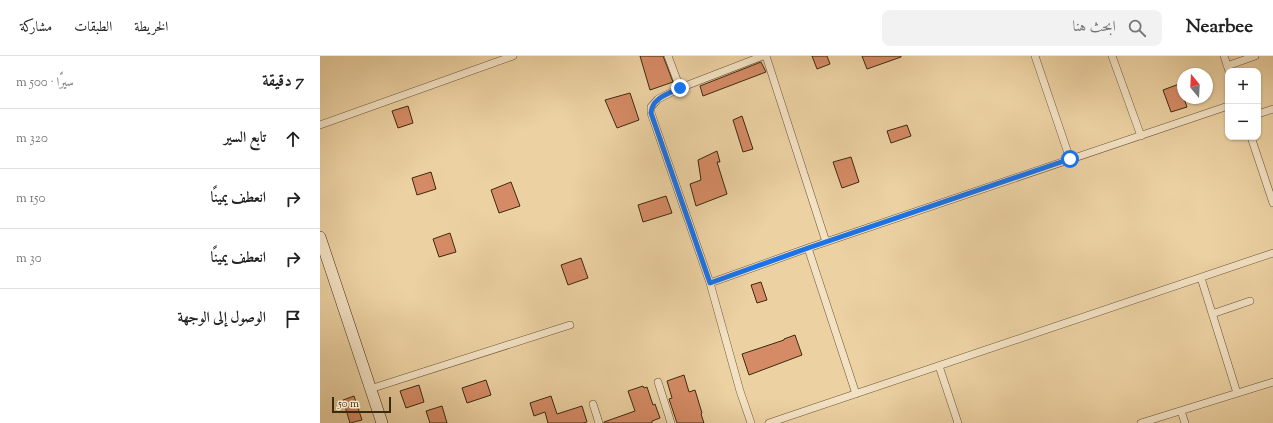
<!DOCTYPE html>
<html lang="ar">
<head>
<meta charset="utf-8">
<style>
  body { margin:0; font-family:"Sorts Mill Goudy",Amiri,serif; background:#f2f2f2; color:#222; direction:rtl }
  .controls { position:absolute; right:12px; top:12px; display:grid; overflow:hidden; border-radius:8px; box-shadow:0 1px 3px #0004 }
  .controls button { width:36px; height:36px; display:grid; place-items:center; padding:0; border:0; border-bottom:1px solid #e0e0e0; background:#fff; color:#222; font:20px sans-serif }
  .compass { position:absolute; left:857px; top:12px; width:36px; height:36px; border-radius:50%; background:#fff; box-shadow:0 1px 3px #0004; rotate:342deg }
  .scale { position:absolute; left:12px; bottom:10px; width:59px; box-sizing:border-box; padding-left:4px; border:2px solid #3c2a0f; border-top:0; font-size:11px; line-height:14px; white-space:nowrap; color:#3c2a0f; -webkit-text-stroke:3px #f3e1c3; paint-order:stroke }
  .stop { position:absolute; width:12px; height:12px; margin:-9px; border:3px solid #1a73e8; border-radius:50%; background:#fff }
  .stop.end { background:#1a73e8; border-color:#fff; box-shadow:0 1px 4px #0008 }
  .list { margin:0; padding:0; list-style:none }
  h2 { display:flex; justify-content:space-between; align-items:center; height:52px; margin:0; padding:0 16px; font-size:17px }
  h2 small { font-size:13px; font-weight:400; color:#767676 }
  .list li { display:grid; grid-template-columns:26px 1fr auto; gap:12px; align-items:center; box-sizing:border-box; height:60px; padding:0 16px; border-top:1px solid #e0e0e0 }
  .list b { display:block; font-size:15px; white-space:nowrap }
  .list em { font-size:13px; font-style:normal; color:#767676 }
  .icon { flex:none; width:22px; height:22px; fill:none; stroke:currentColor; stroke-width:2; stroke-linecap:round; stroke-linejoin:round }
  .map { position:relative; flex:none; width:953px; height:367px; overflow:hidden; direction:ltr }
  header { display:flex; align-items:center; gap:24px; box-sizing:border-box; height:56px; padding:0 20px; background:#fff; border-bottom:1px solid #e0e0e0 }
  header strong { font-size:19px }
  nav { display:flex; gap:22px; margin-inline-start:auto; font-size:14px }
  .search { width:280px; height:36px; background:#f2f2f2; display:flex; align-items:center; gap:10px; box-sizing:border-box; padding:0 14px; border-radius:8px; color:#767676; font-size:15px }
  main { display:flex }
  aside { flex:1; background:#fff }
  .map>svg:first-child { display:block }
  .building { fill:#d58b65; stroke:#3c2a0f }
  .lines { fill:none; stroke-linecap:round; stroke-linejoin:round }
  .street-casing { stroke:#685434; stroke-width:8 }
  .secondary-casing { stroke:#3c2a0f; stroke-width:12 }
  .street { stroke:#f3e1c3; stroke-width:7 }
  .secondary { stroke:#f3e1c3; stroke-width:11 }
  .route { stroke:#1a73e8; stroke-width:5 }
</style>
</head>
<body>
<header>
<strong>Nearbee</strong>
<div class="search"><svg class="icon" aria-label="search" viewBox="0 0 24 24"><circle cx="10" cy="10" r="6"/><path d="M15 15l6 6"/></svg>ابحث هنا</div>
<nav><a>الخريطة</a><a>الطبقات</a><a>مشاركة</a></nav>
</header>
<main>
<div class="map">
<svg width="953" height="367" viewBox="0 0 953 367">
  <rect width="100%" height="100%" fill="#ecd1a2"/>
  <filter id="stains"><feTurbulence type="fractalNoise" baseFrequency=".005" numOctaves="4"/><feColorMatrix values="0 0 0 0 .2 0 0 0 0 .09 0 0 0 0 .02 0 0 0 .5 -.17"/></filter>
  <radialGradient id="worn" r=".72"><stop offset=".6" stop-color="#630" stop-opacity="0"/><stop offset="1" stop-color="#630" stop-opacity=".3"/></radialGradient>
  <path class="building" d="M320,0H343L353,26L330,34Z
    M492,0H507L510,8L497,13Z
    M542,0H581V1L547,13Z
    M441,6L446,16L383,40L380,30Z
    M859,28L867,51L851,56L843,34Z
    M310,37L319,64L297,72L285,44Z
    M88,50L93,67L78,72L72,55Z
    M422,60L433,93L423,96L413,64Z
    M587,69L591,80L571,87L567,75Z
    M397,95L400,106H397L407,138L376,150L370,128L381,124L378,104Z
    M531,101L539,126L522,132L513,106Z
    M111,116L116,133L97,139L92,122Z
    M191,126L200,150L179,157L171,134Z
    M346,140L352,157L323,166L318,149Z
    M130,177L136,196L119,201L113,183Z
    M261,202L268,222L248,229L241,209Z
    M441,226L447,244L437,247L431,229Z
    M475,279L482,299L429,319L422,298L464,284V283Z
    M364,319L369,336L375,334L382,357L381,358L384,367H357L349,343L352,342L347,325Z
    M166,324L171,339L147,347L142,332Z
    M99,329L104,346L86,352L80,335Z
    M323,330L324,332L327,331L333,349L335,348L340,362L332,365V367H284V366L315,355L308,335Z
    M34,340L42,364L30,367L23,344Z
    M231,340L237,358L262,350L267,366L263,367H228L225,356L214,360L210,347Z
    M122,350L127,367H110L106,355Z"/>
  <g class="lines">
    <g class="street-casing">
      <path id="street" d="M348,0L360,32
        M446,0L506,186
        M715,0L750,103
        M792,0L821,80
        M904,0L909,15
        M907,10L935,0
        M938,58L953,53
        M0,69L193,0
        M931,81L953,147
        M488,192L536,338
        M881,222L917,337
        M390,227L488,192L908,50
        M892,258L930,245
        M619,310L638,367
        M338,326L351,367
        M50,333L250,269
        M273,348L279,367
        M861,355L865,367
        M431,367L420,335L390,227L331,57V51L338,43L360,32L443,0
        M449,367L953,197
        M821,367L953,326"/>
    </g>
    <g class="secondary-casing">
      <path id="secondary" d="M0,181L62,367"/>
    </g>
    <use href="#street" class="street"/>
    <use href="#secondary" class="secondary"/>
  </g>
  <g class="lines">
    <path class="route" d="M360,32C348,38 332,42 331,57L390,227L488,192L750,103"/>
  </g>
  <rect width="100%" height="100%" filter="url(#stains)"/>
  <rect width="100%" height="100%" fill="url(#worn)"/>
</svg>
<div class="controls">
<button>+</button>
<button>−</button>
</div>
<svg class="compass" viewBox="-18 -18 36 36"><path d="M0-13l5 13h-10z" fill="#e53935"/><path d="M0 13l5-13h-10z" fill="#767676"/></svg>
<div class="scale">50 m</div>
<div class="stop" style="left:750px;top:103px"></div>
<div class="stop end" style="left:360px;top:32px"></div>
</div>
<aside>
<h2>7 دقيقة<small>سيرًا · 500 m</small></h2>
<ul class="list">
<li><svg class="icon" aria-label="ahead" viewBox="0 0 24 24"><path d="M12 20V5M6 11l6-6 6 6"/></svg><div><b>تابع السير</b></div><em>320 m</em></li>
<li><svg class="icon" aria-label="right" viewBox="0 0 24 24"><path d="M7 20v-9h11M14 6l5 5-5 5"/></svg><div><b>انعطف يمينًا</b></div><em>150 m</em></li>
<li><svg class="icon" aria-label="right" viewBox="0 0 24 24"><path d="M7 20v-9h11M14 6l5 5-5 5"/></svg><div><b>انعطف يمينًا</b></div><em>30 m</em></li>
<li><svg class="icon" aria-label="arrive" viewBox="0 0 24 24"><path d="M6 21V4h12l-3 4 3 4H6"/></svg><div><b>الوصول إلى الوجهة</b></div></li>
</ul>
</aside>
</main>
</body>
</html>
